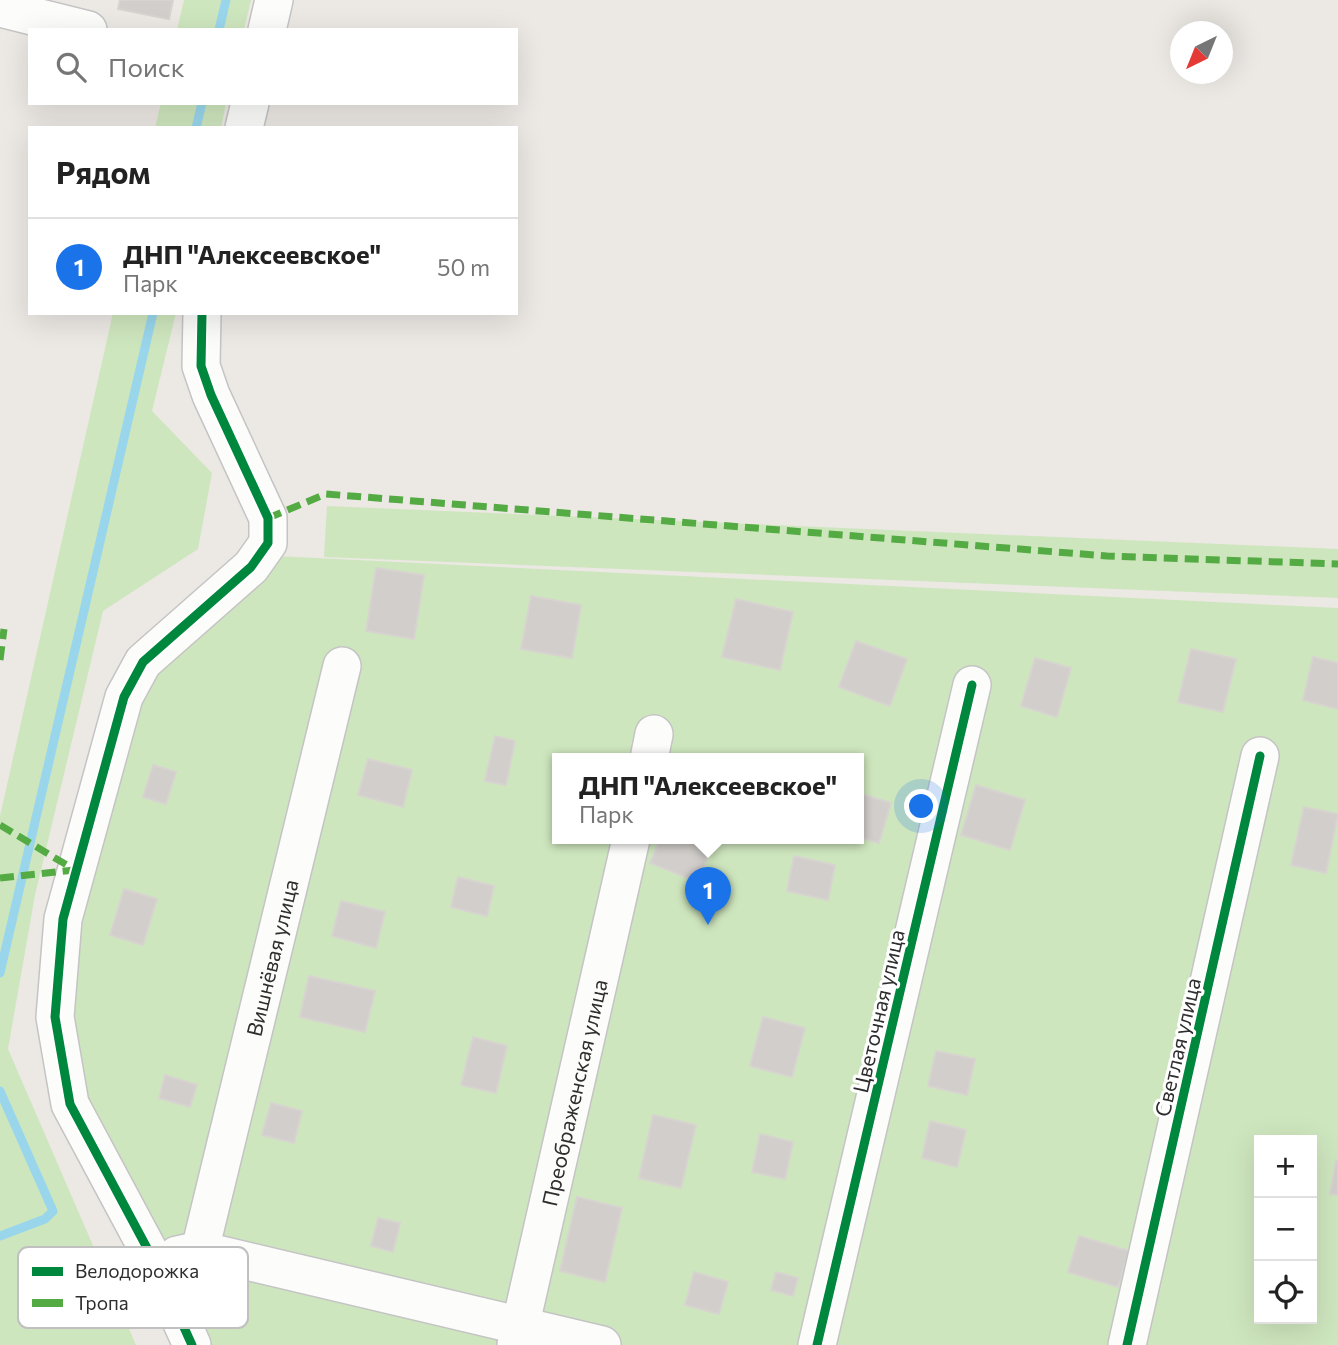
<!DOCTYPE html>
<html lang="ru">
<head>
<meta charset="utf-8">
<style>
  body { margin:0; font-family:Commissioner,sans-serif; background:#f2f2f2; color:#222 }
  .controls { position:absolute; right:21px; bottom:21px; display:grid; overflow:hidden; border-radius:0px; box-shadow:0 7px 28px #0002 }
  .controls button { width:63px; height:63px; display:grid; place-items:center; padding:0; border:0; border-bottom:2px solid #e0e0e0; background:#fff; color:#222; font:35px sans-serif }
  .compass { position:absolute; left:1170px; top:21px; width:63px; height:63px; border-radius:50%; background:#fff; box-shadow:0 7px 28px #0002; rotate:223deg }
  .you { position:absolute; left:922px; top:807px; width:24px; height:24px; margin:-18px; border:5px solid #fff; border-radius:50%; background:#1a73e8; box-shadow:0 0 0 10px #1a73e833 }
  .badge { display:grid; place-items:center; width:46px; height:46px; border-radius:50%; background:#1a73e8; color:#fff; font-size:23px; font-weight:700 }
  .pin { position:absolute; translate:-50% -58px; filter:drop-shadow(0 2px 4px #0008) }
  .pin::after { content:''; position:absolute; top:37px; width:24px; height:21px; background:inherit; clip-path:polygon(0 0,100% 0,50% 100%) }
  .popup { position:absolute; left:552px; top:753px; width:312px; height:91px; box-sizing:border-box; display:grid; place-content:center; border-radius:0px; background:#fff; filter:drop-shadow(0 2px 5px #0005); font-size:23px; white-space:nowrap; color:#767676 }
  .popup b { font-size:26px; color:#222 }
  .popup::after { content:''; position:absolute; left:50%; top:100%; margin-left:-14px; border:14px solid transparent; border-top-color:#fff }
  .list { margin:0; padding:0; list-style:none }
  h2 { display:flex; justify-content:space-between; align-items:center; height:91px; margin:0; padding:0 28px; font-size:30px }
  h2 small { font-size:23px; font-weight:400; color:#767676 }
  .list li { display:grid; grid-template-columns:46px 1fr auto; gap:21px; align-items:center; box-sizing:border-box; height:98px; padding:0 28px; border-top:2px solid #e0e0e0 }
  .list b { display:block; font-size:26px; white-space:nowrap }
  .list p { margin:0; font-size:23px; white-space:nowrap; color:#767676 }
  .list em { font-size:23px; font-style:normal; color:#767676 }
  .icon { flex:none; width:38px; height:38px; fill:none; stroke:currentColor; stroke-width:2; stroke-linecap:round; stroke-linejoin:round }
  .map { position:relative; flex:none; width:1338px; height:1345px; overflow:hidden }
  .search { position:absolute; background:#fff; box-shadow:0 7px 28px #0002; left:28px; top:28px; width:490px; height:77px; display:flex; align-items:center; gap:18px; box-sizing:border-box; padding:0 24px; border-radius:0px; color:#767676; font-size:26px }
  .panel { position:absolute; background:#fff; box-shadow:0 7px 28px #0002; left:28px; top:126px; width:490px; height:189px; border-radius:0px }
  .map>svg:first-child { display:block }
  .green { fill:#cee6be; fill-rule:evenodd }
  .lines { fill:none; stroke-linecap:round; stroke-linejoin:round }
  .stream { stroke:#99d6ec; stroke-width:9 }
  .building { fill:#d1cecb; stroke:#d7d4d0; stroke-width:2 }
  .minor-casing { stroke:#c5c4c5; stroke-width:40 }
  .minor { stroke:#fcfcfb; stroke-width:37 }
  .quiet { stroke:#54ab44; stroke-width:7; stroke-dasharray:14 7; stroke-linecap:butt }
  .cycleway-casing { stroke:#fff; stroke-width:13 }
  .cycleway { stroke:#00873e; stroke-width:9 }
  .labels { text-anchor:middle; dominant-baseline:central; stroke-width:6; stroke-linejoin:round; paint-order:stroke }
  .street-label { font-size:21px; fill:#2e2e2e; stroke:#fff }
  .key { fill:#fff; stroke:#c0c0c0; stroke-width:2 }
  .key-label { font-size:19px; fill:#2e2e2e }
</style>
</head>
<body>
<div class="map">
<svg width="1338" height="1345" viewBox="0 0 1338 1345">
  <rect width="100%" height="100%" fill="#ece8e4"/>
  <path class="green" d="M184,0H251L244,30H177Z
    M161,103H226L221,128H155Z
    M113,313H176L152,411L212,473L198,549L103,611L35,895L8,1049L136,1345H0V816Z
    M327,506L1338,549V598L324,557Z
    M275,556L1338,608V1345H198L76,1105L67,1018L87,832L145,672ZM558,759H858V839H558ZM1259,1140H1312V1319H1259Z"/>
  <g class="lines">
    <path class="stream" d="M219,30L226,0
      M196,128L202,103
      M0,973L153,313
      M0,1091L53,1211L45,1219L0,1236"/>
  </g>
  <path class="building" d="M120,0H173L169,19L118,9Z
    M376,568L424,575L414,639L366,631Z
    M531,596L581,605L572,658L521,649Z
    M736,599L793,612L780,670L722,657Z
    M856,641L907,659L890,706L839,687Z
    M1191,649L1236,659L1223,712L1178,702Z
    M1313,657L1338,663V709L1303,700Z
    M1035,658L1071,668L1057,717L1021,706Z
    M495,736L515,741L506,785L485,781Z
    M368,759L412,770L403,807L358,795Z
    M153,765L176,772L166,804L143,797Z
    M976,785L1025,800L1010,850L961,835Z
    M858,793L891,803L879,843L858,837Z
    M1304,807L1338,814L1326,873L1291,865Z
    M660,839H696L712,846L698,882L650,863Z
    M794,856L835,865L828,900L787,891Z
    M458,877L494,886L487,916L451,907Z
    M124,889L157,899L143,945L110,935Z
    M341,901L385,912L376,948L332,936Z
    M309,976L375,991L365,1032L300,1017Z
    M763,1017L805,1028L792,1077L750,1066Z
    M473,1037L507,1046L496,1093L461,1085Z
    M936,1051L975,1059L967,1095L928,1086Z
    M165,1075L197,1085L190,1107L159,1098Z
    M271,1103L302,1111L294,1143L262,1135Z
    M653,1115L696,1125L681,1188L639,1178Z
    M930,1121L966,1130L957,1167L922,1158Z
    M760,1134L793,1142L785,1179L752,1172Z
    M1336,1160L1338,1161V1195L1330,1194Z
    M577,1197L622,1208L605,1282L560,1271Z
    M378,1218L400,1223L393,1252L371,1246Z
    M1079,1236L1129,1251L1118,1287L1068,1272Z
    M694,1272L728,1282L719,1314L685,1305Z
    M776,1272L798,1278L793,1296L771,1290Z"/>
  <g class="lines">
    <g class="minor-casing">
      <g id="minor">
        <path d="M0,8L88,30"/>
        <path d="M267,30L274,0"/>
        <path d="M244,128L250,103"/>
        <path d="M649,759L654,734"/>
        <path id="s1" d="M200,1250L342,666"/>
        <path d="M177,1255L200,1250L602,1345"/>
        <path d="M192,1345L154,1261L70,1104L55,1017L63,919L124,697L143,662L251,567L268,543V518L211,395L201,366L202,313"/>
        <path id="s2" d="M516,1345L631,839"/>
        <path d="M817,1345L972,685"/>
        <path d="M1127,1345L1260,756"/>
      </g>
    </g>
    <use href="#minor" class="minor"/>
    <path class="quiet" d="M268,518L326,494L1107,556L1338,564
      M0,660L4,629
      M0,825L75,870
      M0,878L75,870"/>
    <g class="cycleway-casing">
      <path id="cycleway" d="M192,1345L154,1261L70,1104L55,1017L63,919L124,697L143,662L251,567L268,543V518L211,395L201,366L202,313
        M817,1345L972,685
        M1127,1345L1260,756"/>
    </g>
    <use href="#cycleway" class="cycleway"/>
  </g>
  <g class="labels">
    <g class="street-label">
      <text stroke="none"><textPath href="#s1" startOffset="301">Вишнёвая улица</textPath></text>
      <text transform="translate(878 1011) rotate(-77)">Цветочная улица</text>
      <text transform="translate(1177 1047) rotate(-77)">Светлая улица</text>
      <text stroke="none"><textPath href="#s2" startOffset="259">Преображенская улица</textPath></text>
    </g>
  </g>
  <rect x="18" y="1247" width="230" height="81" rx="10" class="key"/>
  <rect x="32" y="1267" width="31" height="9" fill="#00873e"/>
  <rect x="32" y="1299" width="31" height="8" fill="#54ab44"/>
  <g class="key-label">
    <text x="75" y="1278">Велодорожка</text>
    <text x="75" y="1310">Тропа</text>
  </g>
</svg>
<div class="controls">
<button>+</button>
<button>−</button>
<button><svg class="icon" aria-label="locate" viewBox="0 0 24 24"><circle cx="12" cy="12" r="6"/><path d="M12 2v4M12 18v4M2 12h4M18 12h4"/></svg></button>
</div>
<svg class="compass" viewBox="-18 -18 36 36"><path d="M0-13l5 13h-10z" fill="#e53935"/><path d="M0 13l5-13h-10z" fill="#767676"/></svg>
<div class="you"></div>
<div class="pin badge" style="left:708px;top:925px">1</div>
<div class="popup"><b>ДНП &quot;Алексеевское&quot;</b>Парк</div>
<div class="search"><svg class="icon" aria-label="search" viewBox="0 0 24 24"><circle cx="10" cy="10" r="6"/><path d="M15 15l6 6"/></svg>Поиск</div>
<section class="panel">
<h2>Рядом<small></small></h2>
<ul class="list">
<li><span class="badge">1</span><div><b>ДНП &quot;Алексеевское&quot;</b><p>Парк</p></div><em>50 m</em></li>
</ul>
</section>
</div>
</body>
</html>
